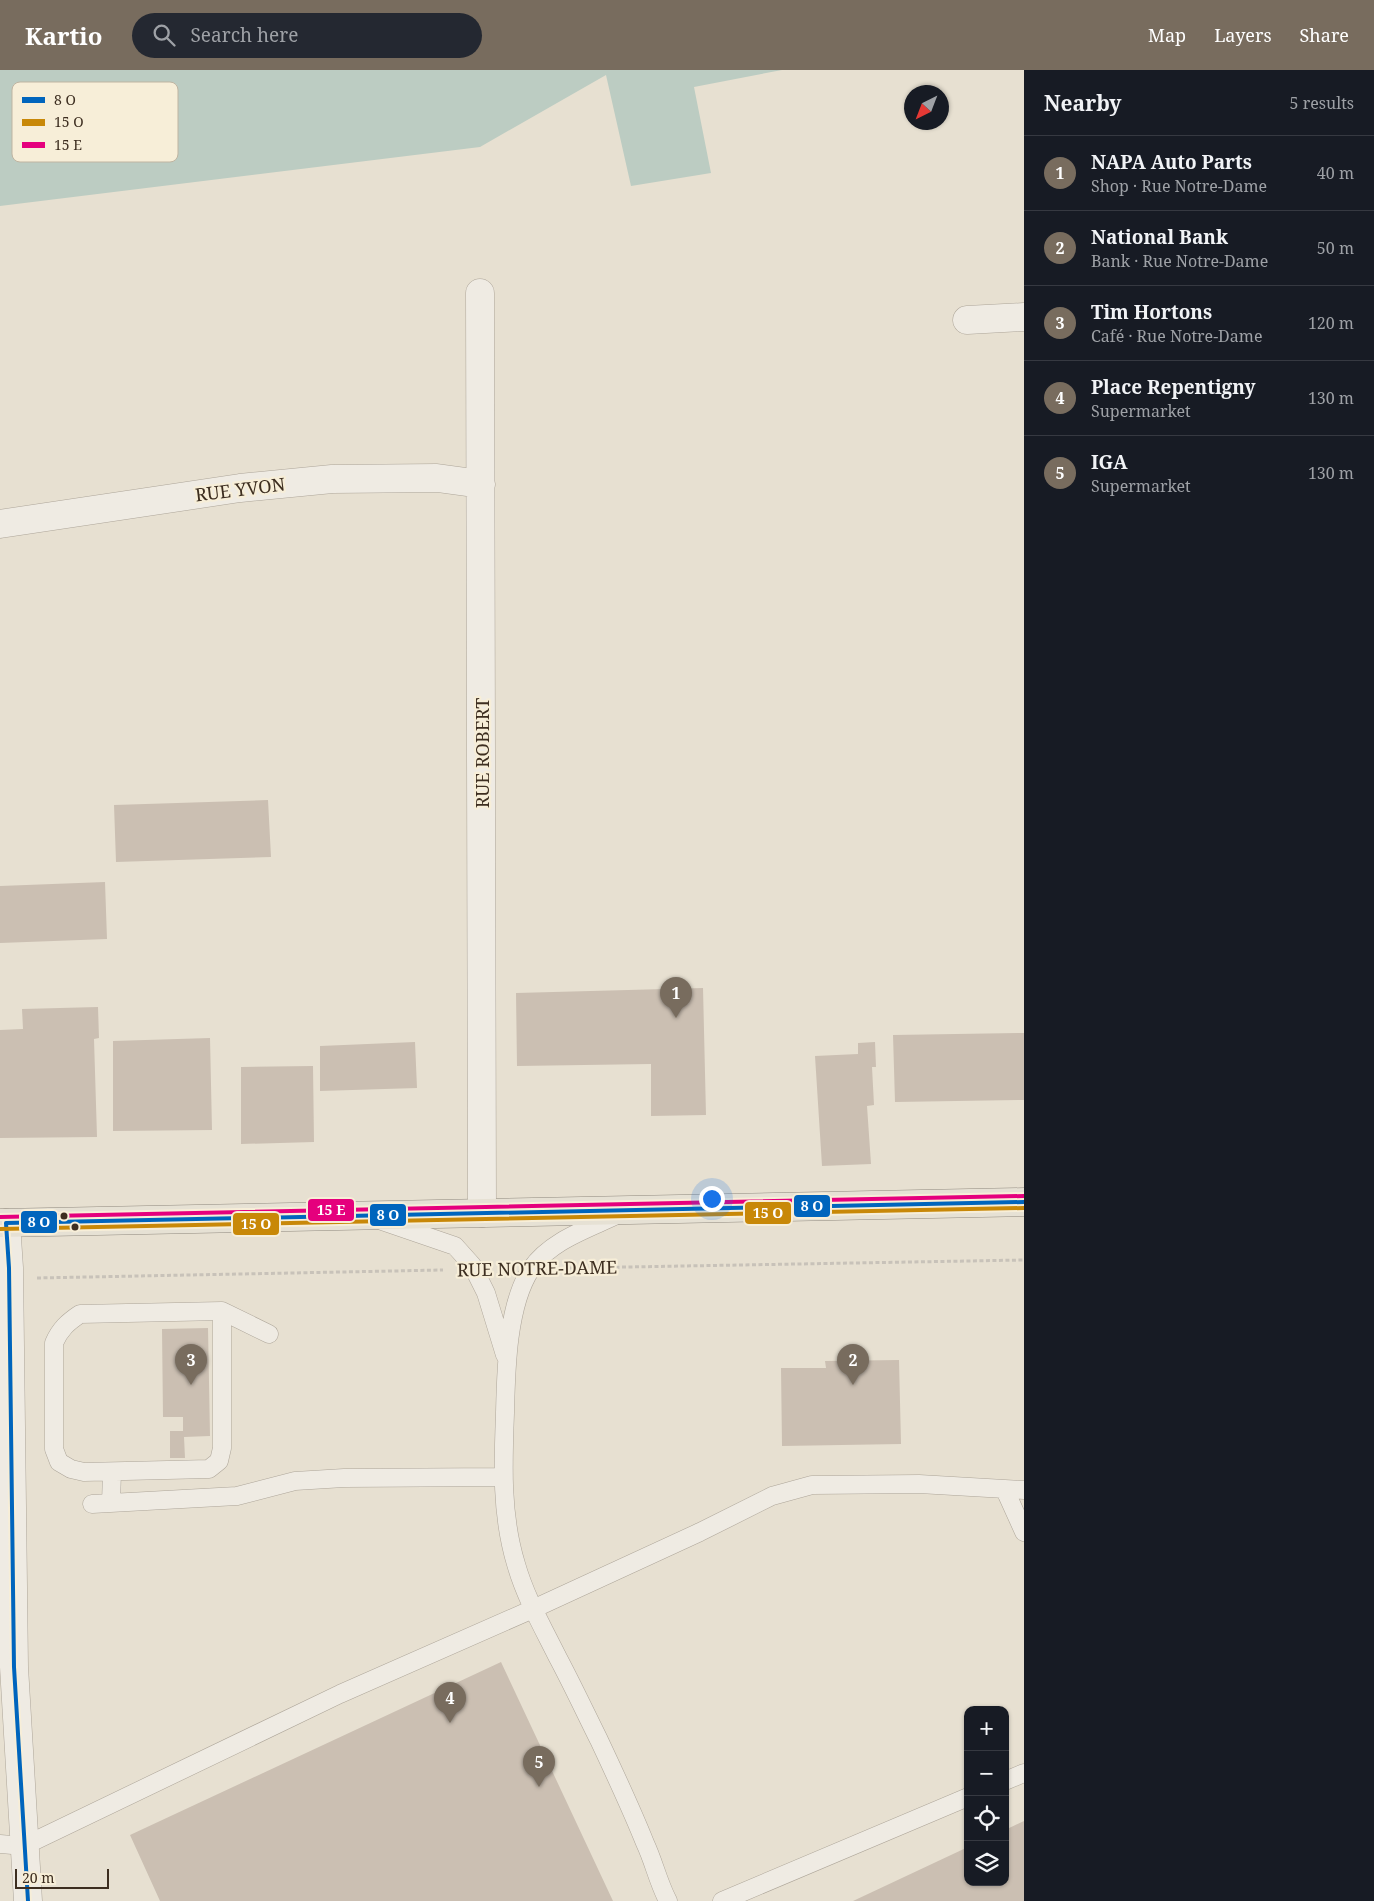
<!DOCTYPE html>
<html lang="en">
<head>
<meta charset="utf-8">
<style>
  body { margin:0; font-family:"Noto Serif",serif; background:#242831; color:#f1f3f6 }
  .controls { position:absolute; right:15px; bottom:15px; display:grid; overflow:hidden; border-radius:10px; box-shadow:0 1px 4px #0004 }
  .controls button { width:45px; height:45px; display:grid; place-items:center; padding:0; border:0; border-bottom:1px solid #363941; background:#171b24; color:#f1f3f6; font:25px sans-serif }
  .compass { position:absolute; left:904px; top:15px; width:45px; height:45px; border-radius:50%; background:#171b24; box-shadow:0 1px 4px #0004; rotate:222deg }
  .scale { position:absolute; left:15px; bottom:12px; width:94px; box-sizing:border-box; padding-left:5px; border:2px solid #3d2e20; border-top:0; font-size:14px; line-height:18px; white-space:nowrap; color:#3d2e20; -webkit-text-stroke:4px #f7eed8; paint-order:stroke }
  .you { position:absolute; left:711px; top:1128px; width:18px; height:18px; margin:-12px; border:4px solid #fff; border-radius:50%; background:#1a73e8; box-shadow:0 0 0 8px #1a73e833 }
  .badge { display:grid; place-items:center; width:32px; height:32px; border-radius:50%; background:#786c5e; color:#fff; font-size:16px; font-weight:700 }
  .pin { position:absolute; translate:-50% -41px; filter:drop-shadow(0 1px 2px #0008) }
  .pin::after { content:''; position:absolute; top:26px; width:18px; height:15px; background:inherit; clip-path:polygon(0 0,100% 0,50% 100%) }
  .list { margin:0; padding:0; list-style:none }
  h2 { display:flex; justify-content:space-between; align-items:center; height:65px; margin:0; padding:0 20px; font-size:21px }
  h2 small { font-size:16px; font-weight:400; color:#9ea1a6 }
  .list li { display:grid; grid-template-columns:32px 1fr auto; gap:15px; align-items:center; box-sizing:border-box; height:75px; padding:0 20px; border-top:1px solid #363941 }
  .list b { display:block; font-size:19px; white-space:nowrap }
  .list p { margin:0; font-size:16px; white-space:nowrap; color:#9ea1a6 }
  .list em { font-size:16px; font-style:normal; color:#9ea1a6 }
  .icon { flex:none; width:28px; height:28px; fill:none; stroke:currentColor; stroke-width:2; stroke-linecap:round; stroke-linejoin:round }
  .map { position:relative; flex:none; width:1024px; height:1831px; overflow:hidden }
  header { display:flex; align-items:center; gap:30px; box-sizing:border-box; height:70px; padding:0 25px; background:#786c5e; color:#fff }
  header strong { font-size:24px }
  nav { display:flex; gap:28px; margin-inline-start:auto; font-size:18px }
  .search { width:350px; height:45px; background:#242831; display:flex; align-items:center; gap:12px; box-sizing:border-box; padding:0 18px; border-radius:28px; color:#9ea1a6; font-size:19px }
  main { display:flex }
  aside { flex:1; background:#171b24 }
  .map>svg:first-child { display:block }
  .water { fill:#bcccc2 }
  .building { fill:#cbbfb2 }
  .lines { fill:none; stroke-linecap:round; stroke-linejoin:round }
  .service-casing { stroke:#ada599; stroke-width:19 }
  .minor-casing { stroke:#ada599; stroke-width:29 }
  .tertiary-casing { stroke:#ada599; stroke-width:29 }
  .primary-casing { stroke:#928b80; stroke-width:29 }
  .path { stroke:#c8c2b9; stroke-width:3; stroke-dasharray:4 2.5; stroke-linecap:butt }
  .service { stroke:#efebe3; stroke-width:18 }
  .minor { stroke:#efebe3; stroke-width:28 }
  .tertiary { stroke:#efebe3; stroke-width:28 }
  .primary { stroke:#e6e1d4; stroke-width:28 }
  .bus-1-casing { stroke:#f7eed8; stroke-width:8 }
  .bus-2-casing { stroke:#f7eed8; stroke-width:8 }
  .bus-3-casing { stroke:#f7eed8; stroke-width:8 }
  .bus-1 { stroke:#0065bd; stroke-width:4 }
  .bus-2 { stroke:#c88808; stroke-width:4 }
  .bus-3 { stroke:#e5007d; stroke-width:4 }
  .bus-dot { fill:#3d2e20; stroke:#f7eed8; stroke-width:2 }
  .labels { text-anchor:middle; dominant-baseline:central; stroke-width:4.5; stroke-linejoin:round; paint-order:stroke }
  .street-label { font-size:18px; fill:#3d2e20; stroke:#f7eed8 }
  .key { fill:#f7eed8; stroke:#bfb4a1; stroke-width:1 }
  .key-label { font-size:14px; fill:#3d2e20 }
  .line-badge { stroke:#f7eed8; stroke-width:2 }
  .badge-label { font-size:14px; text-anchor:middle; font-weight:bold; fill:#fff }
</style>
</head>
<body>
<header>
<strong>Kartio</strong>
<div class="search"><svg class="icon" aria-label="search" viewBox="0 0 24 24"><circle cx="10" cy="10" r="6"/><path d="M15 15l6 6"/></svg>Search here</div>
<nav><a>Map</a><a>Layers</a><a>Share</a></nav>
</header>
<main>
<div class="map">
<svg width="1024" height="1831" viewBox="0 0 1024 1831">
  <rect width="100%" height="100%" fill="#e7e0d1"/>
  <path class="water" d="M0,0H782L694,17L711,103L631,116L606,5L480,77L0,136Z"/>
  <path class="building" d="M268,730L271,787L116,792L114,735Z
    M105,812L107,869L0,873V816Z
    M703,918L706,1045L651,1046V994L517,996L516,923Z
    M98,937L99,968L94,969L97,1067L0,1068V960L23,959L22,939Z
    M1024,963V1030L895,1032L893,965Z
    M210,968L212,1060L113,1061V971Z
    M415,972L417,1018L320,1021V976Z
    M875,972L876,997H872L874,1035L867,1036L871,1094L822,1096L815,986L858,984V973Z
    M313,996L314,1072L241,1074V997Z
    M208,1258L210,1366L184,1367L185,1388H170V1361H183V1347H163L162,1259Z
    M899,1290L901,1374L782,1376L781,1298H826L825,1291Z
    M501,1592L613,1831H160L130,1765Z
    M1024,1751V1831H853L968,1777V1812H1005V1760Z"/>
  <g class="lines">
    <g class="service-casing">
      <path id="service" d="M619,1144C588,1159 551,1170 531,1199C507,1235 506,1301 505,1343C503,1394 501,1445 516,1494C525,1526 542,1556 557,1586C572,1614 585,1642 599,1670C615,1704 631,1738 645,1773C654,1792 658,1812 668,1831
        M382,1151L455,1176L472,1195L486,1223L505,1285
        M222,1241V1378L219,1391L209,1399L84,1402L71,1399L59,1392L54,1379V1273C60,1259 68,1252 80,1244L222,1241L269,1264
        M1005,1420L1024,1462
        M111,1433L112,1402
        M92,1434L237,1426L295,1411L344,1408L503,1407
        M1005,1711L1024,1703
        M0,1774L24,1776L340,1624L533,1539L700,1462L772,1426L812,1415L919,1414L1024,1420
        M722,1831L968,1727"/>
    </g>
    <g class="minor-casing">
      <path id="minor" d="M480,223L482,1143
        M967,250L1024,247
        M0,454L240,418L332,409L437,408L481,414"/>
    </g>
    <g class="tertiary-casing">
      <path id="tertiary" d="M6,1153L9,1198L14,1597L28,1831"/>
    </g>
    <g class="primary-casing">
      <path id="primary" d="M0,1153L1024,1132"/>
    </g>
    <path class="path" d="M570,1198L1024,1190
      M37,1208L443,1200"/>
    <use href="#service" class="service"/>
    <use href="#minor" class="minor"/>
    <use href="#tertiary" class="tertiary"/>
    <use href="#primary" class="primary"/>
    <g class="bus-1-casing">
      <path id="bus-1" d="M28,1831L14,1597L9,1198L6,1153L1024,1132"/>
    </g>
    <g class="bus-2-casing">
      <path id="bus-2" d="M0,1159L1024,1138"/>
    </g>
    <g class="bus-3-casing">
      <path id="bus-3" d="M0,1147L1024,1126"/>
    </g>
    <use href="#bus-1" class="bus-1"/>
    <use href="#bus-2" class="bus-2"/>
    <use href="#bus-3" class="bus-3"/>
  </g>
  <g class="bus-dot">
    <circle cx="64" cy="1146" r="4.5"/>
    <circle cx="75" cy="1157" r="4.5"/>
  </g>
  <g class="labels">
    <g class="street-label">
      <text transform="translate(240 419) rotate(-7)">RUE YVON</text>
      <text transform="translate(482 683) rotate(-90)">RUE ROBERT</text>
      <text transform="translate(537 1198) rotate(-1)">RUE NOTRE-DAME</text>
    </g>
  </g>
  <rect x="12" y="12" width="166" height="80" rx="8" class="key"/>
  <rect x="22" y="27" width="23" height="6" fill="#0065bd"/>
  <rect x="22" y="49" width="23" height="7" fill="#c88808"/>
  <rect x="22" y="72" width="23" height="6" fill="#e5007d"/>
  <g class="key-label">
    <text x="54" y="35">8 O</text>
    <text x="54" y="57">15 O</text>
    <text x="54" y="80">15 E</text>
  </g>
  <g class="line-badge">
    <rect x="793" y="1124" width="38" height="24" rx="5" fill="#0065bd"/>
    <rect x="307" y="1128" width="48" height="24" rx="5" fill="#e5007d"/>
    <rect x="744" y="1131" width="48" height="24" rx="5" fill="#c88808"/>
    <rect x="369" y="1133" width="38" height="24" rx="5" fill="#0065bd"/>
    <rect x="20" y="1140" width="38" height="24" rx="5" fill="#0065bd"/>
    <rect x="232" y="1142" width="48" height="24" rx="5" fill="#c88808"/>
  </g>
  <g class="badge-label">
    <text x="812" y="1141">8 O</text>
    <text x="331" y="1145">15 E</text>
    <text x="768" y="1148">15 O</text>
    <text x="388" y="1150">8 O</text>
    <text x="39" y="1157">8 O</text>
    <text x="256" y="1159">15 O</text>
  </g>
</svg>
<div class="controls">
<button>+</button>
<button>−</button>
<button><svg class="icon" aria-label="locate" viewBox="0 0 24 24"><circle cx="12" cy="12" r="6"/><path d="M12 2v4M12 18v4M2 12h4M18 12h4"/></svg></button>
<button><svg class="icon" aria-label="layers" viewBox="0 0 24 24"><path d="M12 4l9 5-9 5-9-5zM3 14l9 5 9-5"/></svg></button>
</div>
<svg class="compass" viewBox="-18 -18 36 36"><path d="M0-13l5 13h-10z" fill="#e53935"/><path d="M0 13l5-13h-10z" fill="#9ea1a6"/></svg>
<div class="scale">20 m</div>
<div class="you"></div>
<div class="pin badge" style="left:676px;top:948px">1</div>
<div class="pin badge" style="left:853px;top:1315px">2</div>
<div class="pin badge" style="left:191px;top:1315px">3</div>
<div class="pin badge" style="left:450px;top:1653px">4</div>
<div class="pin badge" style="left:539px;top:1717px">5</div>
</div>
<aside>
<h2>Nearby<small>5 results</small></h2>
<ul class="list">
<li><span class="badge">1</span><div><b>NAPA Auto Parts</b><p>Shop · Rue Notre-Dame</p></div><em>40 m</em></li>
<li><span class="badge">2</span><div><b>National Bank</b><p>Bank · Rue Notre-Dame</p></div><em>50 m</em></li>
<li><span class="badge">3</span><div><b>Tim Hortons</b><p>Café · Rue Notre-Dame</p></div><em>120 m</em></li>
<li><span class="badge">4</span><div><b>Place Repentigny</b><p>Supermarket</p></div><em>130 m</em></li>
<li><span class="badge">5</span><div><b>IGA</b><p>Supermarket</p></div><em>130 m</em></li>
</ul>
</aside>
</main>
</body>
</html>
